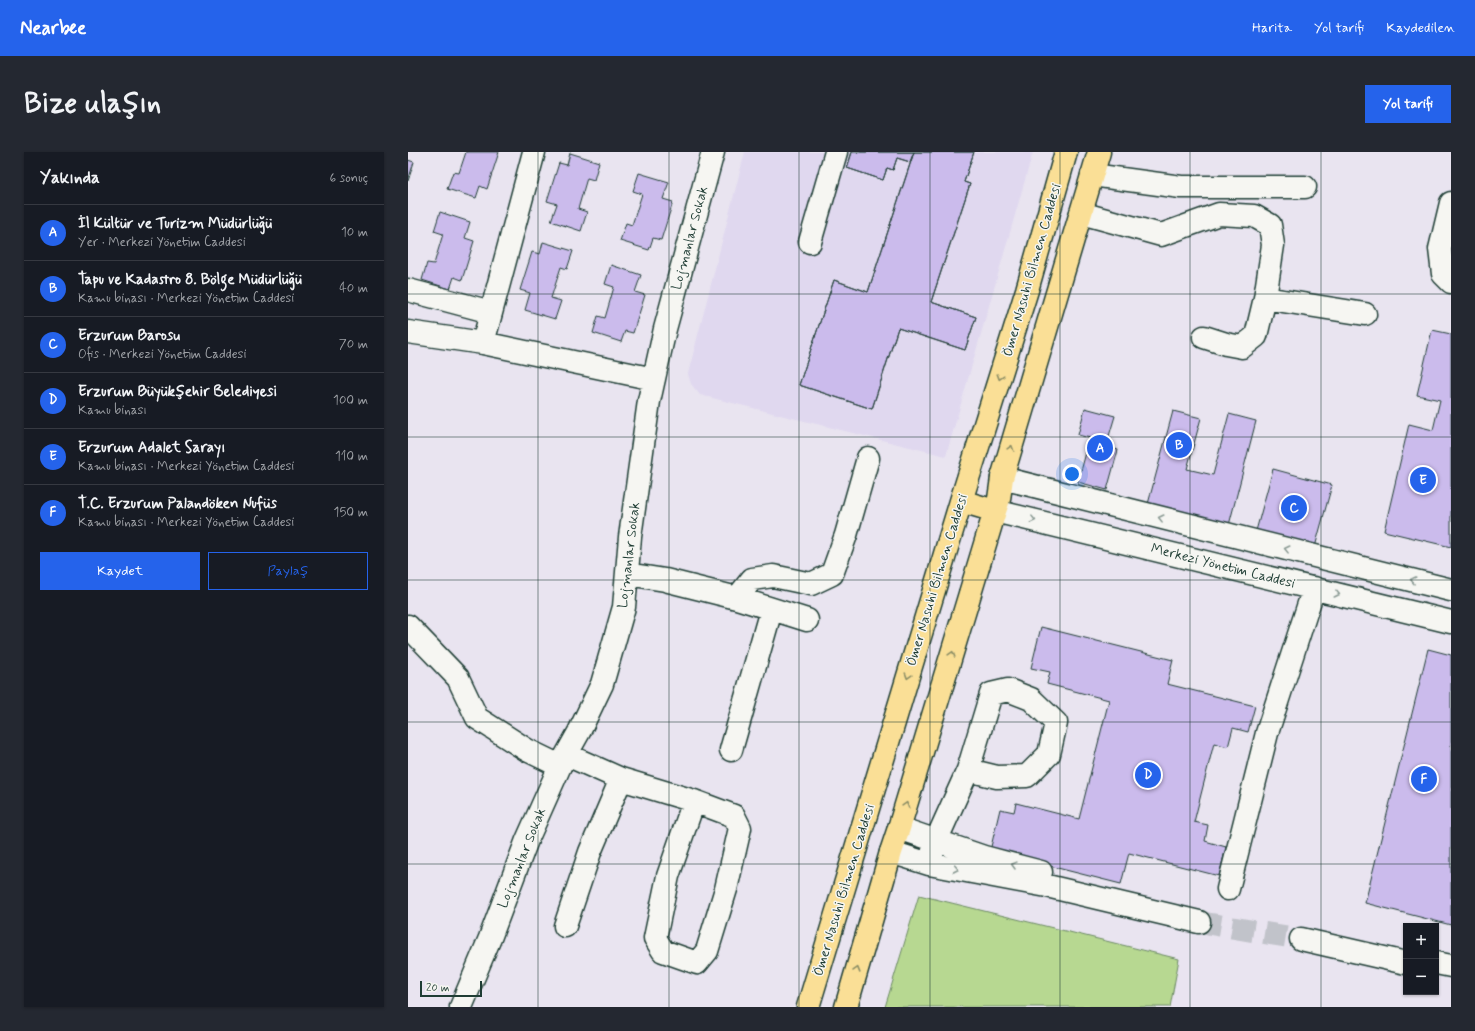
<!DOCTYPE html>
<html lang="tr">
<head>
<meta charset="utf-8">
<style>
  body { margin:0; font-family:Mynerve,sans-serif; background:#242831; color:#f1f3f6 }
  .controls { position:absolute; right:12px; bottom:12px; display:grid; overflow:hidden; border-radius:0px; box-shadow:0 1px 3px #0004 }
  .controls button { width:36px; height:36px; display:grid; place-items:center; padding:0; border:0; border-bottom:1px solid #363941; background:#171b24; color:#f1f3f6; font:20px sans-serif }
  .scale { position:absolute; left:12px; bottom:10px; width:62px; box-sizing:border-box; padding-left:4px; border:2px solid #1f3d34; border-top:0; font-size:11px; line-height:14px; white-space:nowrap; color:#1f3d34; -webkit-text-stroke:3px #f6f6f2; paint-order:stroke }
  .you { position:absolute; left:664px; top:322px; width:14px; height:14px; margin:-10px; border:3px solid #fff; border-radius:50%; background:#1a73e8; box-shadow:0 0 0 6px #1a73e833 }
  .badge { display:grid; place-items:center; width:26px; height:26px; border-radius:50%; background:#2563eb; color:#fff; font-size:13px; font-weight:700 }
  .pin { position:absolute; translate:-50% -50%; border:2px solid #fff; box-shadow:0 1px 4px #0006 }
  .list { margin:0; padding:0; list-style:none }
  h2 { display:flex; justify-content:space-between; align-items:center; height:52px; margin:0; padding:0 16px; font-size:17px }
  h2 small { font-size:13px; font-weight:400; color:#9ea1a6 }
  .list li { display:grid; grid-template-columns:26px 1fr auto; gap:12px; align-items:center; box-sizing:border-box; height:56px; padding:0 16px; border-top:1px solid #363941 }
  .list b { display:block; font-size:15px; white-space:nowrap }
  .list p { margin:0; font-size:13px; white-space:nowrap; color:#9ea1a6 }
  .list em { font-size:13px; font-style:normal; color:#9ea1a6 }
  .actions { display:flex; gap:8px; padding:12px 16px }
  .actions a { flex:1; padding:9px 0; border:1px solid #2563eb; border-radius:0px; text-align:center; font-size:14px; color:#2563eb }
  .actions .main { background:#2563eb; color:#fff }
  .map { position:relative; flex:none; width:1043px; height:855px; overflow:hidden; border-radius:0px }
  header { display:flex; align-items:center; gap:24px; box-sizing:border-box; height:56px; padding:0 20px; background:#2563eb; color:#fff }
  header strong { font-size:19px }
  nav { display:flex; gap:22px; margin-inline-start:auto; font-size:14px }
  .intro { display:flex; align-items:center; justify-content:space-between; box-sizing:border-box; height:96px; padding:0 24px }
  h1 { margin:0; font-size:28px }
  .button { padding:10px 18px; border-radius:0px; background:#2563eb; color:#fff; font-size:14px; font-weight:700 }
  main { display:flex; gap:24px; padding:0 24px }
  aside { flex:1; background:#171b24; border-radius:0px; box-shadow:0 1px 3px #0004 }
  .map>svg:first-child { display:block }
  .built { fill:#e0d8ef }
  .green { fill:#b7d891; stroke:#6b8a62 }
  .building { fill:#cbbbec; stroke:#1f3d34 }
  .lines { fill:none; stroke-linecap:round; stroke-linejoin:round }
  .minor-tunnel { stroke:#c1c3ca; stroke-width:22; stroke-dasharray:22 11; stroke-linecap:butt }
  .minor-casing { stroke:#1f3d34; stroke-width:25 }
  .major-casing { stroke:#1f3d34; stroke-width:25 }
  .minor { stroke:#f6f6f2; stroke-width:22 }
  .major { stroke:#fadf96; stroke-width:22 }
  .oneway { stroke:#8c8e65 }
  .oneway2 { stroke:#8a9a93 }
  .grid { fill:none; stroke:#1f3d34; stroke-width:1; stroke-opacity:0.55 }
  .labels { text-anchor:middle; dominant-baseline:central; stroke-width:3; stroke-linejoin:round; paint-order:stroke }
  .street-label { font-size:14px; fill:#1f3d34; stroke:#f6f6f2 }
</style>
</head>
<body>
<header>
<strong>Nearbee</strong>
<nav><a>Harita</a><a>Yol tarifi</a><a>Kaydedilen</a></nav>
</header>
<div class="intro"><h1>Bize ulaşın</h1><a class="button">Yol tarifi</a></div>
<main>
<aside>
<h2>Yakında<small>6 sonuç</small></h2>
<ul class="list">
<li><span class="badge">A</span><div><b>İl Kültür ve Turizm Müdürlüğü</b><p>Yer · Merkezi Yönetim Caddesi</p></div><em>10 m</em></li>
<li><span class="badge">B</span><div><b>Tapu ve Kadastro 8. Bölge Müdürlüğü</b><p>Kamu binası · Merkezi Yönetim Caddesi</p></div><em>40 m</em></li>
<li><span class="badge">C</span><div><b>Erzurum Barosu</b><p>Ofis · Merkezi Yönetim Caddesi</p></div><em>70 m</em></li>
<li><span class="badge">D</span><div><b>Erzurum Büyükşehir Belediyesi</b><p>Kamu binası</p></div><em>100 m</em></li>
<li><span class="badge">E</span><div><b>Erzurum Adalet Sarayı</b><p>Kamu binası · Merkezi Yönetim Caddesi</p></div><em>110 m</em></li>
<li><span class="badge">F</span><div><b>T.C. Erzurum Palandöken Nufüs</b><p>Kamu binası · Merkezi Yönetim Caddesi</p></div><em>150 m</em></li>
</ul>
<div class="actions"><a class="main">Kaydet</a><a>Paylaş</a></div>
</aside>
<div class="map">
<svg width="1043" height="855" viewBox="0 0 1043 855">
  <rect width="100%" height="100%" fill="#e9e4f0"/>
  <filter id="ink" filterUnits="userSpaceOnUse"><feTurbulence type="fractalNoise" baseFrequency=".025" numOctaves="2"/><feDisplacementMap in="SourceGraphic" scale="8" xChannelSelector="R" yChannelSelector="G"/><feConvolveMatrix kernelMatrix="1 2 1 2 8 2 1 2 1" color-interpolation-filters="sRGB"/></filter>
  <g filter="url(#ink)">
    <path class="built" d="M337,0H625L538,304L292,243L283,232L280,222Z"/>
    <path class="green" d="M511,743L771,807L762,855H477Z"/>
    <path class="building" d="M58,0H91L79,37L72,34L68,46L39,37L45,20L51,21Z
      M444,0H566L556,30L562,32L523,150L568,165L557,198L490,176L464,257L391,233L426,128L460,140L506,0L502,10L489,6L485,18L479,16L475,28L439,16Z
      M444,0H566L556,30L562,32L523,150L568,165L557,198L490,176L464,257L391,233L426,128L460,140L506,0L502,10L489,6L485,18L479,16L475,28L439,16Z
      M162,1L191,10L186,28L179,26L170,57L179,60L173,79L143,69L149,52L139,49L151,11L159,13Z
      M0,8L6,10L0,29Z
      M231,21L261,30L255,47L265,50L253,88L245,86L241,98L212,89L218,71L224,73L234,42L225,39Z
      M32,60L62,70L57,86L66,89L54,128L46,125L42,137L14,128L19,111L26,112L35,82L26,79Z
      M135,90L165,99L159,117L153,115L143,146L153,149L147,167L117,158L122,141L112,138L124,100L132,102Z
      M203,113L233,123L227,140L237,143L225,181L217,179L213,190L185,181L190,164L197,166L206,135L197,132Z
      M1024,178L1043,182V395L976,379L1001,272L1025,278L1032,248L1009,243Z
      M677,256L707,264L698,294L710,298L699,338L670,330L682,286L670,283Z
      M765,259L793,266L779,317L805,323L821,262L848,269L821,373L740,352Z
      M865,317L924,333L907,395L848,379Z
      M633,475L765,508L759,532L847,554L840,580L825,576L820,595L806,591L786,670L800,673L797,689L818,695L811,724L721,701L713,732L582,699L592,657L606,660L608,651L671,667L701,548L639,532L642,520L623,516Z
      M1020,497L1043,503V773L957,751Z"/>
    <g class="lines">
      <path class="minor-tunnel" d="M791,770L893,787"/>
      <g class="minor-casing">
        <path id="minor" d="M684,23L773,35H897
          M1043,51L1032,97L1035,122L1043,130
          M673,61L753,83L811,62L846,64L862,73L865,93L857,146L848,184L834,195L818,192L796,185
          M402,90L428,0
          M0,138L83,160
          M857,146L957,162
          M0,180L75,191L246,227
          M75,191L126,0
          M594,326L1043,438
          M587,359L1043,470
          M219,422L257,428L329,446L399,468
          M329,446L344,427L365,424L403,432L424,422L438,383L460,306
          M0,474L50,526L69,566L119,598L152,614
          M323,598L363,458
          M159,603L213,627L286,649L326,664L332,676L318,737L299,799L289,811L255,799L247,786L260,724L286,649
          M491,676L576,705L633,720
          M483,700L521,712L639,734L791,770
          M521,712L528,689L560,618L583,542L600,538L623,547L648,571L641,602L619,624L589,625L560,618
          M820,737L859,581L906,436
          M157,774L182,700L213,627
          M893,787L998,811
          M1028,811L1043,814
          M53,855L82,786L119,688L152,614L171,580L194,532L216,455L222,385L241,249L257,177L305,0"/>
      </g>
      <g class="major-casing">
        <path id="major" d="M553,349L587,359
          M400,855L553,349L619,138L658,0
          M438,855L483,700L491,676L587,359L591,347L594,326L691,0"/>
      </g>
      <use href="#minor" class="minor"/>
      <use href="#major" class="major"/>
    </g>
    <defs><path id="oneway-chevron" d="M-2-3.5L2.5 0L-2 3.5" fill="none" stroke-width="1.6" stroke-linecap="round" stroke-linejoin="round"/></defs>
    <g class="oneway">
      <use href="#oneway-chevron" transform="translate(592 225) rotate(107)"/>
      <use href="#oneway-chevron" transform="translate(603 296) rotate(-73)"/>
      <use href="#oneway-chevron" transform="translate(544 502) rotate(-73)"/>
      <use href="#oneway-chevron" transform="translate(500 524) rotate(107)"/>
      <use href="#oneway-chevron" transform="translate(498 653) rotate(-73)"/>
      <use href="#oneway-chevron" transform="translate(449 818) rotate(-74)"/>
    </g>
    <g class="oneway2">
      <use href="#oneway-chevron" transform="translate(753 366) rotate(-166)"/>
      <use href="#oneway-chevron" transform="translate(625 368) rotate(14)"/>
      <use href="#oneway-chevron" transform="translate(879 397) rotate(-166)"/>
      <use href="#oneway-chevron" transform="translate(1005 428) rotate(-166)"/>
      <use href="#oneway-chevron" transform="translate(929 442) rotate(14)"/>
      <use href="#oneway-chevron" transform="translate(606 713) rotate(-165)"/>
      <use href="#oneway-chevron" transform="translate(548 717) rotate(11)"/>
    </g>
  </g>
  <path class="grid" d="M130,0V855M261,0V855M391,0V855M522,0V855M652,0V855M782,0V855M913,0V855M0,142H1043M0,285H1043M0,428H1043M0,570H1043M0,712H1043"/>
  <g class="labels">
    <g class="street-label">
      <text transform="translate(282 86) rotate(-75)">Lojmanlar Sokak</text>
      <text transform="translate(624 118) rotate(-74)">Ömer Nasuhi Bilmen Caddesi</text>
      <text transform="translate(221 403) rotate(-83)">Lojmanlar Sokak</text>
      <text transform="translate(815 414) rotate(14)">Merkezi Yönetim Caddesi</text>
      <text transform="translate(529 428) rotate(-73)">Ömer Nasuhi Bilmen Caddesi</text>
      <text transform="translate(114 706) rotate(-68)">Lojmanlar Sokak</text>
      <text transform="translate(436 738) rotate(-73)">Ömer Nasuhi Bilmen Caddesi</text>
    </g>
  </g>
</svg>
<div class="controls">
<button>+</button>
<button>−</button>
</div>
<div class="scale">20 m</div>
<div class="you"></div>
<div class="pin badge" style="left:692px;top:296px">A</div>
<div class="pin badge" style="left:771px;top:293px">B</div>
<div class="pin badge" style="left:886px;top:356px">C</div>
<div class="pin badge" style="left:740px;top:623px">D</div>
<div class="pin badge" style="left:1015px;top:328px">E</div>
<div class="pin badge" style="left:1016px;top:627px">F</div>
</div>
</main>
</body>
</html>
